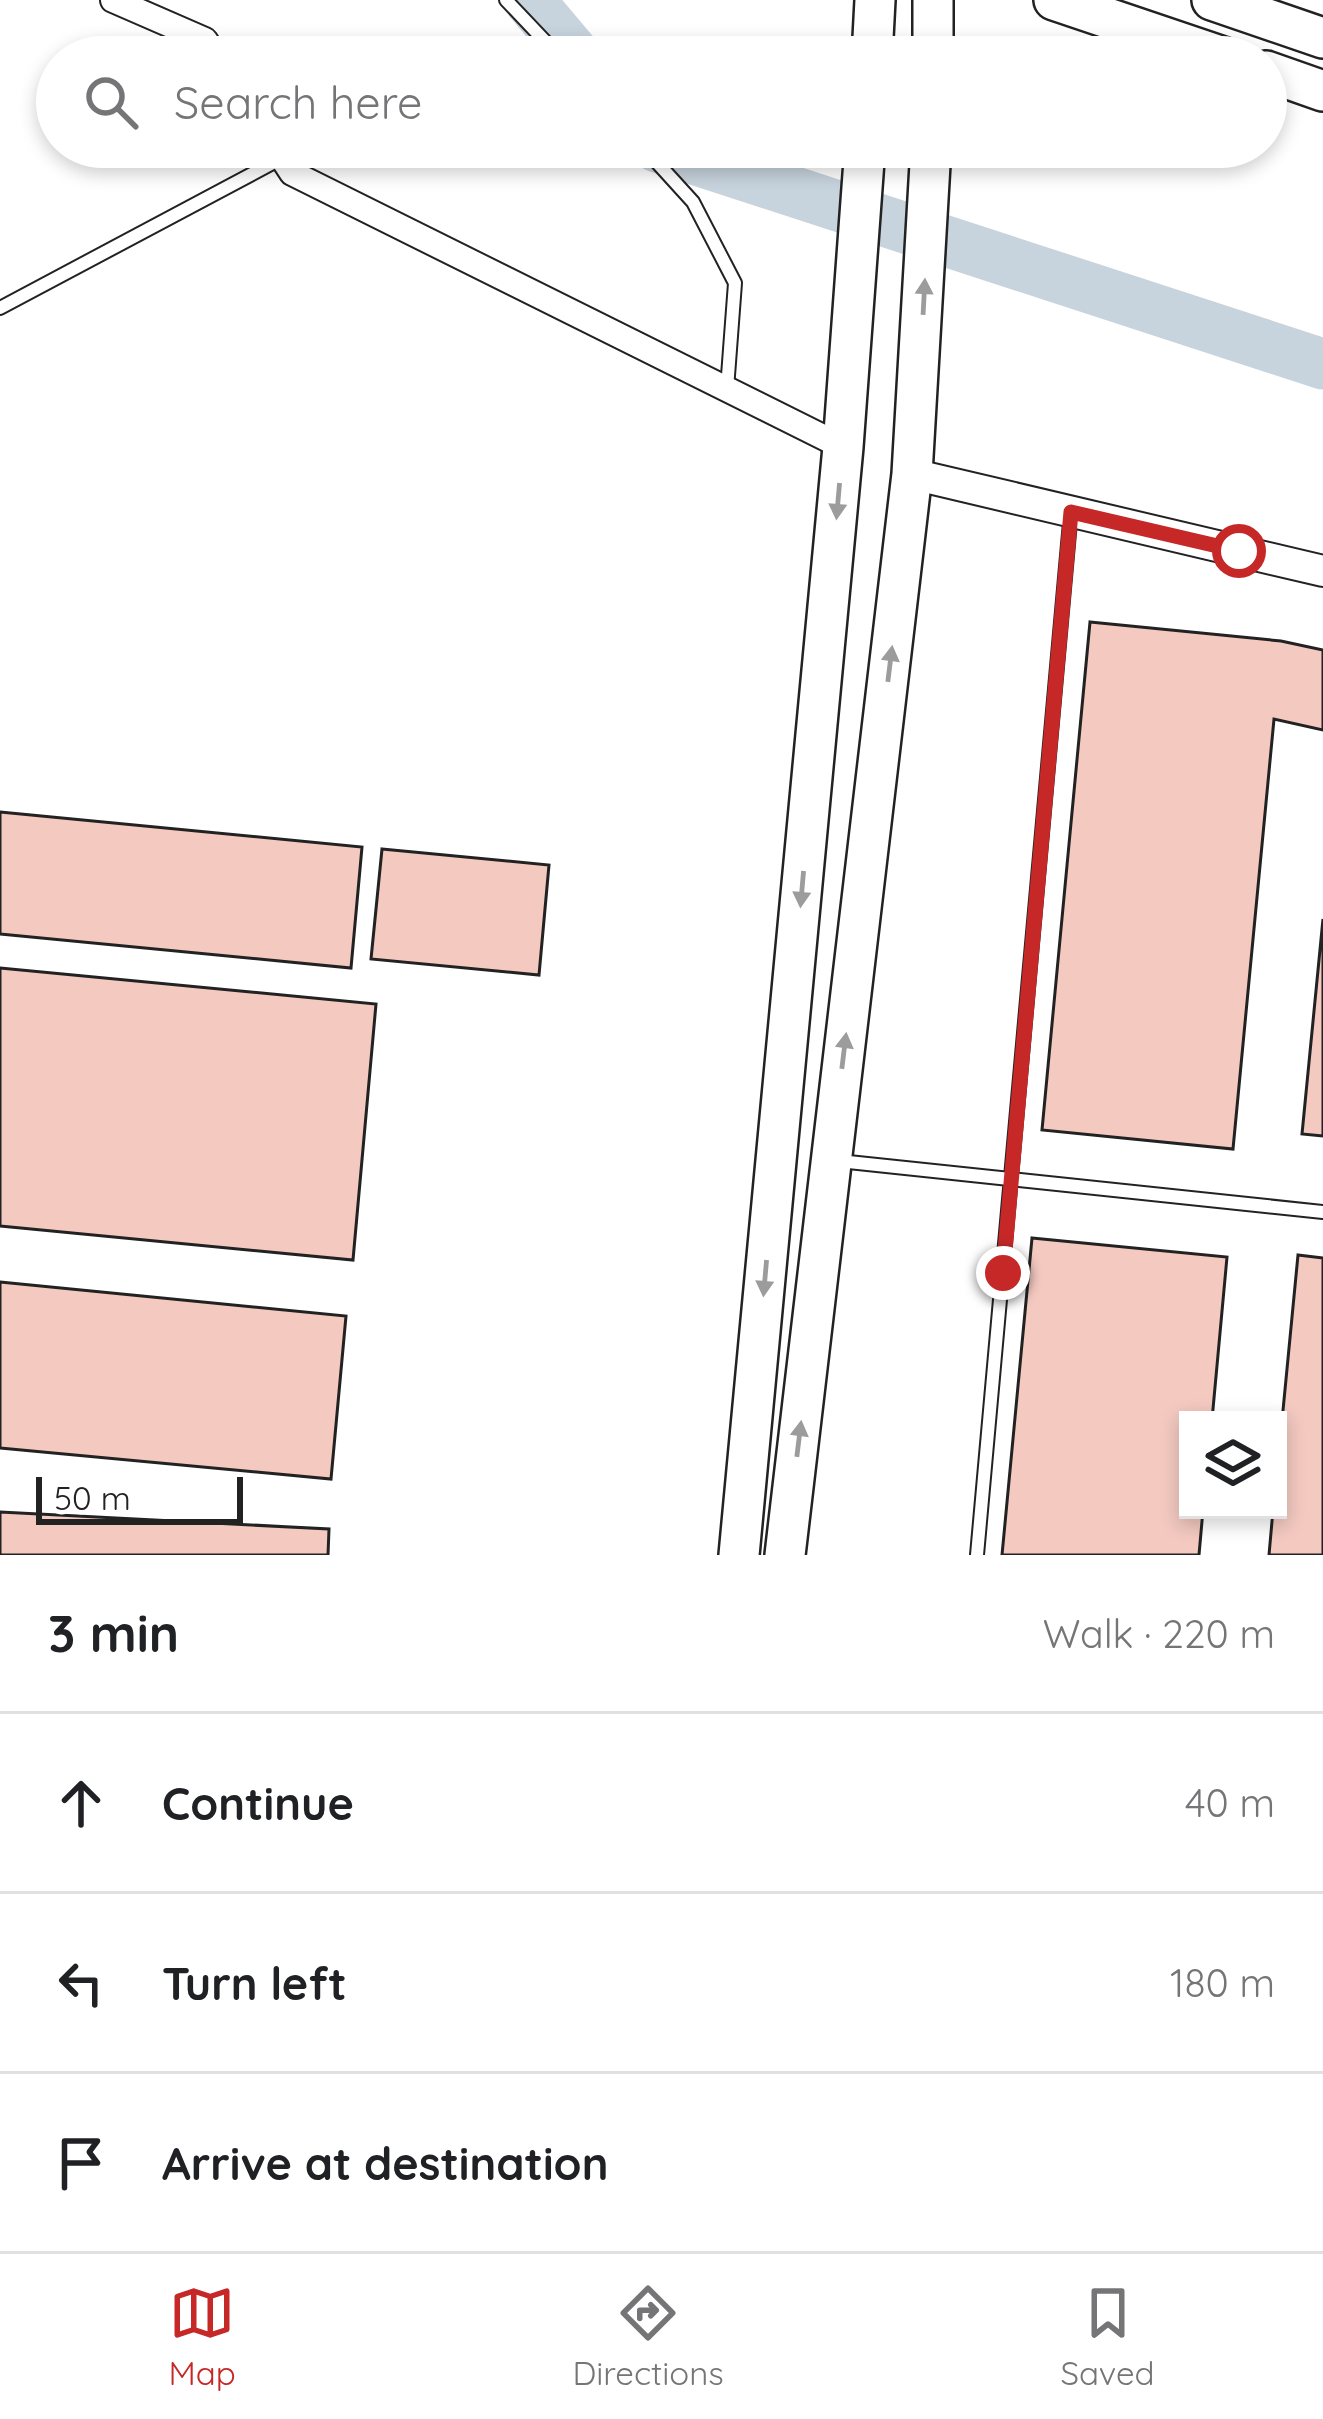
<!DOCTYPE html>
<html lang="en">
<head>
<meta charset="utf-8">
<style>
  body { margin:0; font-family:Quicksand,sans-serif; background:#f2f2f2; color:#202124 }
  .controls { position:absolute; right:36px; bottom:36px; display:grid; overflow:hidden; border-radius:0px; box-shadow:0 6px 18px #0003 }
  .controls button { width:108px; height:108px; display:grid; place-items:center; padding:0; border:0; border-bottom:3px solid #e0e0e0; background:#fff; color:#202124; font:60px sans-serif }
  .scale { position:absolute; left:36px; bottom:30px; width:207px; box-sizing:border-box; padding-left:12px; border:6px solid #222; border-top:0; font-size:33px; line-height:42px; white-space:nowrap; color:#222; -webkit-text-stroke:9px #fff; paint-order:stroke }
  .stop { position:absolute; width:36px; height:36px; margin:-27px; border:9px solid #c62828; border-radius:50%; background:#fff }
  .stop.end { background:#c62828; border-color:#fff; box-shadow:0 3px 12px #0008 }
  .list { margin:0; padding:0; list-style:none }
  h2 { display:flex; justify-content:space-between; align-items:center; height:156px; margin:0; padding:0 48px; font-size:51px }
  h2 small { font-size:39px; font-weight:400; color:#757577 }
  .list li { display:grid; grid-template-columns:78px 1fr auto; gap:36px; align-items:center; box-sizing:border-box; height:180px; padding:0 48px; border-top:3px solid #e0e0e0 }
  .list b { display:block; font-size:45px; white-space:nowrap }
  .list em { font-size:39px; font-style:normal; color:#757577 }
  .icon { flex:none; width:66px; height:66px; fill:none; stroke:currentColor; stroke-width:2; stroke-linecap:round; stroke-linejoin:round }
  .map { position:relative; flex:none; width:1323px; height:1555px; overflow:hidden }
  .search { position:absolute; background:#fff; box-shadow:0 6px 18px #0003; left:36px; right:36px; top:36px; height:132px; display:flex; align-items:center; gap:30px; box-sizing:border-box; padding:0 42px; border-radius:66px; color:#757577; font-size:45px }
  .sheet { height:696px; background:#fff }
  nav { display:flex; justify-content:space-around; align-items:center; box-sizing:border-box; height:168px; border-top:3px solid #e0e0e0; background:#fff; font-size:33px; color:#757577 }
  nav a { display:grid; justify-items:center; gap:6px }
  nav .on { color:#c62828 }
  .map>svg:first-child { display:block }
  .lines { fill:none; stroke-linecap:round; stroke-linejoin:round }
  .river { stroke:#c7d3dd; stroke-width:51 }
  .building { fill:#f3c9c0; stroke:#222; stroke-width:3 }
  .service-casing { stroke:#222; stroke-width:16 }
  .minor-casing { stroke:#222; stroke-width:28 }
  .tertiary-casing { stroke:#222; stroke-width:34 }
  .primary-casing { stroke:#222; stroke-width:44 }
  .service { stroke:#fff; stroke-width:12 }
  .minor { stroke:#fff; stroke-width:24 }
  .tertiary { stroke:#fff; stroke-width:30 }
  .primary { stroke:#fff; stroke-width:39 }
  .oneway { fill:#9c9c9c }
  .route { stroke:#c62828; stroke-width:15 }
</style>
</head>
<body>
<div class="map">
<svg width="1323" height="1555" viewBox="0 0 1323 1555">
  <rect width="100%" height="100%" fill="#fff"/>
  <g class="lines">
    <path class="river" d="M529,0L577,57
      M657,147L1323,364"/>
  </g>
  <path class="building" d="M1090,622L1281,641L1323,650V730L1274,719L1233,1149L1042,1130Z
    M0,812L362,847L351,968L0,934Z
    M382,849L549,865L539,975L371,959Z
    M1323,919V1136L1302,1134Z
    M0,968L376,1004L353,1260L0,1226Z
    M1032,1238L1227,1257L1212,1420H1188V1510H1203L1199,1555H1002Z
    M1298,1255L1323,1258V1555H1269L1273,1510H1278V1462Z
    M0,1282L346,1316L331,1479L0,1448Z
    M0,1512L329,1529L328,1555H0Z"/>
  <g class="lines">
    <g class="service-casing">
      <path id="service" d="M506,0L560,57
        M643,147L693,202L735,283L727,389
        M0,308L282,158
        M839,1161L1323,1212
        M977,1555L1071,511"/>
    </g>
    <g class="minor-casing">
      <path id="minor" d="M113,0L205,40L216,57
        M275,147L292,173L843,447"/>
    </g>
    <g class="tertiary-casing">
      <path id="tertiary" d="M912,474L1323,571"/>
    </g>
    <g class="primary-casing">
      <path id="primary" d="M933,0V57
        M1054,0L1223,57
        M1212,0L1323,38
        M872,57L875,0
        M1266,71L1323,91
        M739,1555L843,447L865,147
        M785,1555L912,474L931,147"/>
    </g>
    <use href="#service" class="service"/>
    <use href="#minor" class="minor"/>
    <use href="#tertiary" class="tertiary"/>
    <use href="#primary" class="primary"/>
  </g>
  <defs><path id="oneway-solid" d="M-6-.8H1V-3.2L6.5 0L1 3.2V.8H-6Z" transform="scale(3)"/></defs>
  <g class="oneway">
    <use href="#oneway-solid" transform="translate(924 297) rotate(-87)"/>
    <use href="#oneway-solid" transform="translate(838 501) rotate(95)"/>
    <use href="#oneway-solid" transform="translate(890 664) rotate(-83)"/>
    <use href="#oneway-solid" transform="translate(802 889) rotate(95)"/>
    <use href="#oneway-solid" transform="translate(844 1051) rotate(-83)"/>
    <use href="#oneway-solid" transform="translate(765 1278) rotate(95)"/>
    <use href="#oneway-solid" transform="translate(799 1439) rotate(-83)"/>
  </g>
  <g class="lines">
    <path class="route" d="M1003,1273L1071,512L1239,551"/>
  </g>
</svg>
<div class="controls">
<button><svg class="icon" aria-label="layers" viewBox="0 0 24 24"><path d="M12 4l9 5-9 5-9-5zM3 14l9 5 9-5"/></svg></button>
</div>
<div class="scale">50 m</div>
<div class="stop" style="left:1239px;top:551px"></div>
<div class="stop end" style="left:1003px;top:1273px"></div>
<div class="search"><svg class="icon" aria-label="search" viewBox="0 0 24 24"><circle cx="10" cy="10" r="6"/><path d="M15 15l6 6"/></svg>Search here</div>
</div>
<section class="sheet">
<h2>3 min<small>Walk · 220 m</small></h2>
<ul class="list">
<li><svg class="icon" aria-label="ahead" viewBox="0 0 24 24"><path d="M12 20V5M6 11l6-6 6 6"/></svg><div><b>Continue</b></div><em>40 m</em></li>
<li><svg class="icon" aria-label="left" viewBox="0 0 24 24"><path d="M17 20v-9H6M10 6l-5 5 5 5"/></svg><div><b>Turn left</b></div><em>180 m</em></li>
<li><svg class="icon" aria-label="arrive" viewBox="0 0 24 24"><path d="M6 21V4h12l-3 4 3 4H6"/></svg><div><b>Arrive at destination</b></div></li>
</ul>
</section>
<nav>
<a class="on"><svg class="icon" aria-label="map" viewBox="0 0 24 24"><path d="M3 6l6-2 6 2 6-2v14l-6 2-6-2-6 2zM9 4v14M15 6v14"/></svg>Map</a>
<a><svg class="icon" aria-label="directions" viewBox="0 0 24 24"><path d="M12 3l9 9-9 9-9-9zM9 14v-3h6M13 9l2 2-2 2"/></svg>Directions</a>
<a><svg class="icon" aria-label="saved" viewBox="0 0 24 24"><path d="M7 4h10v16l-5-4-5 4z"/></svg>Saved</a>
</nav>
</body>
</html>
